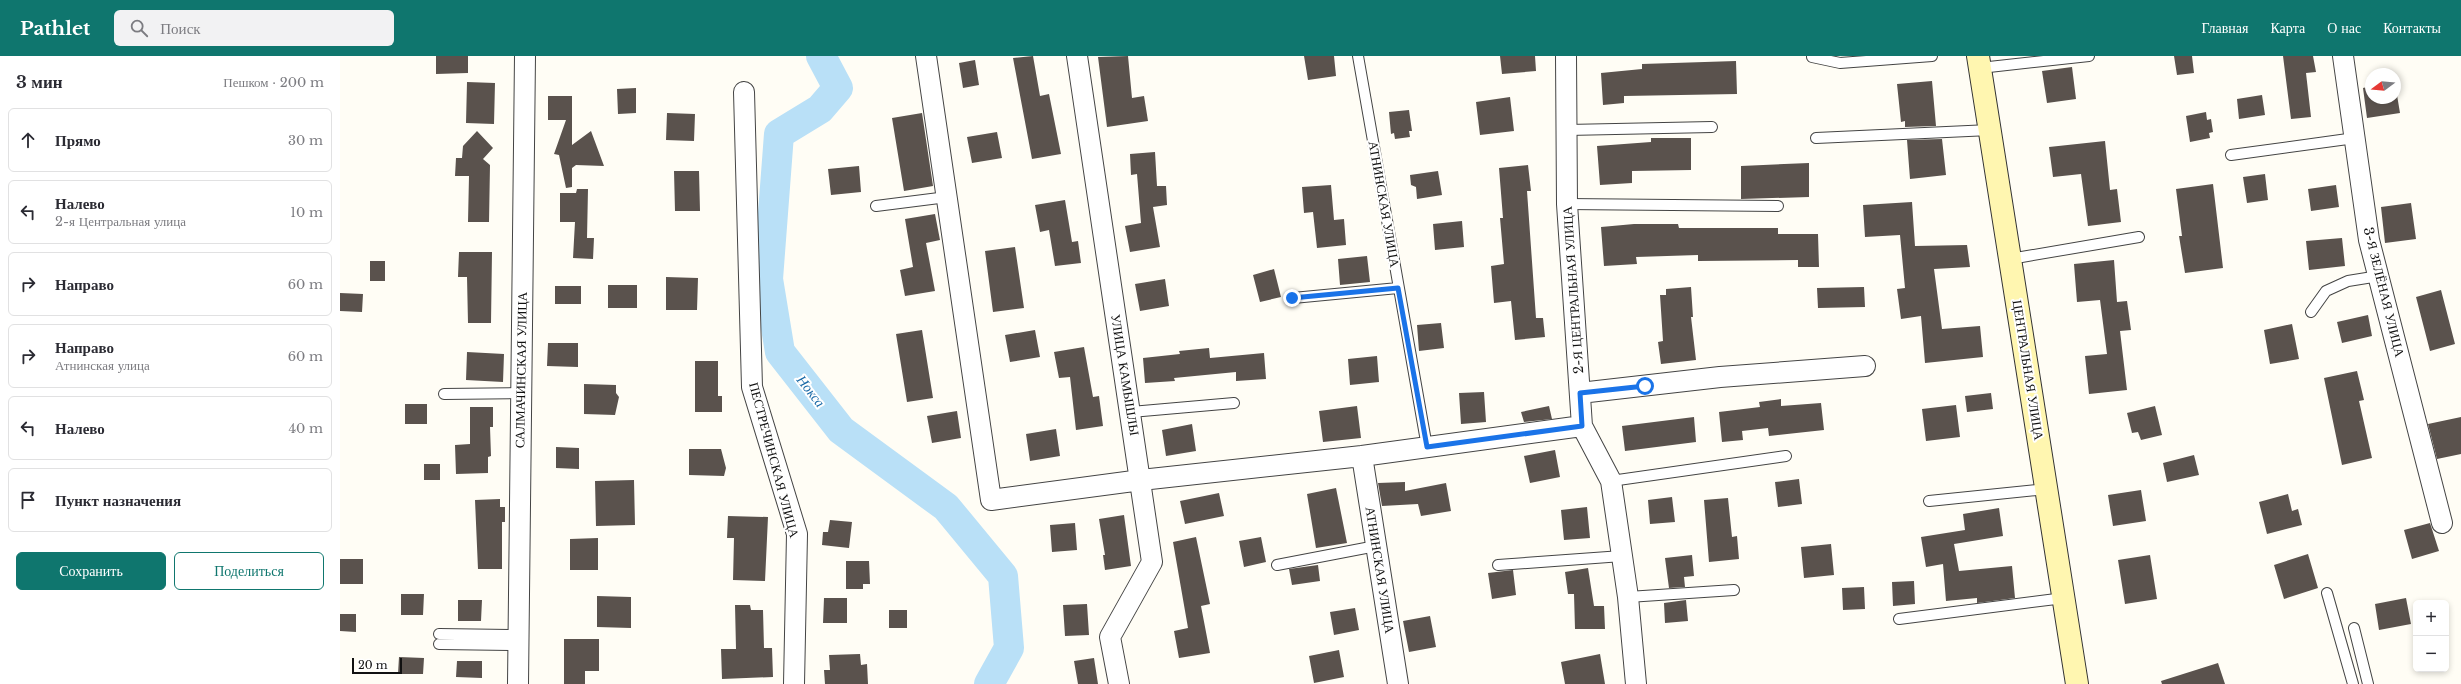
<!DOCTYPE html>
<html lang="ru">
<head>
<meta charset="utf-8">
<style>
  body { margin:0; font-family:"Libre Baskerville",serif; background:#f2f2f3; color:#2b2b33 }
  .controls { position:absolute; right:12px; bottom:12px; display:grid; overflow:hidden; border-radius:6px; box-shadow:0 2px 6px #0003 }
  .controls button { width:36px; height:36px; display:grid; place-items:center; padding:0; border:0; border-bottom:1px solid #e1e1e2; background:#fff; color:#2b2b33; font:20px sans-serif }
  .compass { position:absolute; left:2025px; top:12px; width:36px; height:36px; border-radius:50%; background:#fff; box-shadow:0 2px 6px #0003; rotate:254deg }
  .scale { position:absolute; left:12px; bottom:10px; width:50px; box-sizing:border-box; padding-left:4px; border:2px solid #111; border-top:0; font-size:11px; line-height:14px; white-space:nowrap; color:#111; -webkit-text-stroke:3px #fff; paint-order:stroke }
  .stop { position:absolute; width:12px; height:12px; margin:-9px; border:3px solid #1a73e8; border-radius:50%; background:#fff }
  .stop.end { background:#1a73e8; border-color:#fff; box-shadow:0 1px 4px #0008 }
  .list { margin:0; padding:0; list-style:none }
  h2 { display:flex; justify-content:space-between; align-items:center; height:52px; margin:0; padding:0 16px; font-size:17px }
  h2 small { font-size:13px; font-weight:400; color:#7c7c81 }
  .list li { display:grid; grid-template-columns:26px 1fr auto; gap:12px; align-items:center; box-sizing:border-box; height:64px; margin:0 8px 8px; padding:0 8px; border:1px solid #e1e1e2; border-radius:6px }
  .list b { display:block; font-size:15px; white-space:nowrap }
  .list p { margin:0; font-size:13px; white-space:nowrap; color:#7c7c81 }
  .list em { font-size:13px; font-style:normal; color:#7c7c81 }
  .actions { display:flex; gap:8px; padding:12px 16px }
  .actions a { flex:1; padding:9px 0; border:1px solid #0f766e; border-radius:6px; text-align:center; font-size:14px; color:#0f766e }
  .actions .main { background:#0f766e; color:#fff }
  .icon { flex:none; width:22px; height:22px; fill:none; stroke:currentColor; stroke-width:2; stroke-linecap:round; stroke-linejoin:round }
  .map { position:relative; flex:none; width:2121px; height:628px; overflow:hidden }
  header { display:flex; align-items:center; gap:24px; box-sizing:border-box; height:56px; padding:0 20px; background:#0f766e; color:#fff }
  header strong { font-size:19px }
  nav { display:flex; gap:22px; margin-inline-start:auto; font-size:14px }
  .search { width:280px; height:36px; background:#f2f2f3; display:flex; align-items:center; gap:10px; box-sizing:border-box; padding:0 14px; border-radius:6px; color:#7c7c81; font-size:15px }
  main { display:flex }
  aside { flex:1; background:#fff }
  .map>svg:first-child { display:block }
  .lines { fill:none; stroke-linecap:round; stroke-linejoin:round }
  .river { stroke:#b9e0f7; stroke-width:30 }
  .building { fill:#5a524d }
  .lane-casing { stroke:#444; stroke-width:12 }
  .street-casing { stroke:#444; stroke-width:22 }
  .secondary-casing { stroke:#333; stroke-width:24 }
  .lane { stroke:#fff; stroke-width:10 }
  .street { stroke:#fff; stroke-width:20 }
  .secondary { stroke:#fff6b0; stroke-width:22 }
  .route { stroke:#1a73e8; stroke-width:5 }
  .labels { text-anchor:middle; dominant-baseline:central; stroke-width:4; stroke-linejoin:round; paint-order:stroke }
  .street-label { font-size:13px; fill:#111; stroke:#fff }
  .water-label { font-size:14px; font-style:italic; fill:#1768a6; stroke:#fff }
</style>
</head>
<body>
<header>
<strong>Pathlet</strong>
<div class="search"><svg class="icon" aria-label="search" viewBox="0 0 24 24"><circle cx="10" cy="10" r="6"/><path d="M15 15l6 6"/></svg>Поиск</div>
<nav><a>Главная</a><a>Карта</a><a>О нас</a><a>Контакты</a></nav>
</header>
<main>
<aside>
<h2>3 мин<small>Пешком · 200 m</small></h2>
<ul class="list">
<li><svg class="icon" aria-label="ahead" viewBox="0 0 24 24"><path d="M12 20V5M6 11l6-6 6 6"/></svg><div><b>Прямо</b></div><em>30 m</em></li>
<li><svg class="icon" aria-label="left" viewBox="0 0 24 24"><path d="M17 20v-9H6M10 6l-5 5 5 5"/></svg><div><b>Налево</b><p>2-я Центральная улица</p></div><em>10 m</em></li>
<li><svg class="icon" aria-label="right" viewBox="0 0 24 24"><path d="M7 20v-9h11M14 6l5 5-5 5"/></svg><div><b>Направо</b></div><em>60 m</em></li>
<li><svg class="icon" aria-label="right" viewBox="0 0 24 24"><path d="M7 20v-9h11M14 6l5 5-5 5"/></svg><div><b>Направо</b><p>Атнинская улица</p></div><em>60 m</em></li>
<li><svg class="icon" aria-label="left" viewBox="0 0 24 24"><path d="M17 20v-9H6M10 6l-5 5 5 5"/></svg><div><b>Налево</b></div><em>40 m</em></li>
<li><svg class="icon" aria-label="arrive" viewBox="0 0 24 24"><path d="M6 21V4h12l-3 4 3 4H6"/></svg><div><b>Пункт назначения</b></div></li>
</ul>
<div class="actions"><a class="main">Сохранить</a><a>Поделиться</a></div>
</aside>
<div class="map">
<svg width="2121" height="628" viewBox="0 0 2121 628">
  <rect width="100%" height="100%" fill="#fffdf5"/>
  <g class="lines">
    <path class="river" d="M481,0L498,32L480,53L439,78L428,223L440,296L501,374L606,451L663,520L669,592L649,628"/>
  </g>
  <path class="building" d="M96,0H128V17L96,18Z
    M693,0L700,40L709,38L721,98L692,103L673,2Z
    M788,0L792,42L804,40L808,65L767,71L758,1Z
    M964,0H994L996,20L968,24Z
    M1160,0H1195L1196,15L1162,18Z
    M1834,0H1852L1854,17L1837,19Z
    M1943,0H1973L1976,16L1966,17L1971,61L1951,63Z
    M635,4L639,29L623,32L619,7Z
    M1396,5L1397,38L1284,40V47L1263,49L1261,17L1302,13V8Z
    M1732,11L1736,43L1707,47L1702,15Z
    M1592,25L1596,70L1565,71V65L1561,66L1557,28Z
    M127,26L155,27L154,68L126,67Z
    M2055,27L2060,57L2027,62L2023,32L2031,30V42H2055Z
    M296,32V57L278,58L277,33Z
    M1922,39L1925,59L1899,63L1897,43Z
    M208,40H232V89L251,75L264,110L236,109L232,112V131L226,132L219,99L214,98L226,64H208Z
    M1170,41L1174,75L1140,79L1136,46Z
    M1069,54L1072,75H1069L1070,81L1055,83L1054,77L1051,78L1049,56Z
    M1866,56L1867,64L1871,63L1873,76L1869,77L1870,82L1850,86L1846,60Z
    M327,57L355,58L354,85L326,84Z
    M582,57L593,130L564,135L552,62Z
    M137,75L153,92L143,103L150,109L149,166H128L129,120H115L116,102H122L123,90Z
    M657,76L662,102L632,107L627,81Z
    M1311,82H1351V114L1292,115V127L1260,129L1257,90L1311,86Z
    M1602,83L1606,119L1570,123L1567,84Z
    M1765,85L1770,134L1777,133L1781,166L1748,170L1741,118L1713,121L1709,91Z
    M815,96L817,130H826L827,149L813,151L820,191L790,196L785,170L801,167L797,118L791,119L790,98Z
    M1469,107V141L1401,143V110Z
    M1188,109L1191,135H1187L1196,262H1203L1205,281L1175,284L1171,245L1154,247L1151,210L1164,208L1160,162H1163L1159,112Z
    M519,110L521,136L491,139L488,113Z
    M334,115H359L360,155H335Z
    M1098,115L1102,139L1077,143L1076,131L1071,129L1070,119Z
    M1925,118L1928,144L1907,147L1903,121Z
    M1873,128L1883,212L1845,217L1839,180H1842L1836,133Z
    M991,129L994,164L1004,163L1006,189L977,192L973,156L964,157L962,131Z
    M1996,129L1999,151L1971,155L1968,133Z
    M237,133H248L247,182H254L253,203L233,202L235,166H220V137H236Z
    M725,144L732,186L738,185L741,207L715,210L709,174L700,176L695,149Z
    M1572,146L1575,190L1627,189L1630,211L1594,213L1602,273L1640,270L1643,301L1585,307L1581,260L1561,263L1557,233L1565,232L1560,179L1525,181L1523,149Z
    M2071,147L2076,183L2045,187L2041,151Z
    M595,158L600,184L586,187L595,235L565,240L560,214L573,211L565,163Z
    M1122,165L1124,191L1095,194L1093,168Z
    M1294,168H1338L1339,172H1438V178H1478L1479,211H1458V204L1358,205V199L1296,201L1297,208L1264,210L1261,171Z
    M2002,182L2005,210L1969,214L1966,185Z
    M675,191L684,252L653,256L645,195Z
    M119,196H152L151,267H128L127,221H118Z
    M1027,200L1030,226L1000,229L998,203Z
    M1774,204L1777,246L1787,245L1791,274L1780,275L1787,334L1749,338L1745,300L1767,298L1760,244L1737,246L1734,208Z
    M30,205H45V225H30Z
    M934,213L941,241L920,246L913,219Z
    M326,221L358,222L357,254H326Z
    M825,223L829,250L800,255L795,228Z
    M268,229H297V252H268Z
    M215,230H241V248H215Z
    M1351,231L1353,261H1351L1356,304L1321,308L1318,286L1323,285L1320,239H1326V233Z
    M1524,231L1525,251L1478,252L1477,232Z
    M2101,234L2115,288L2090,295L2076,241Z
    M0,237L23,238L22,256L0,255Z
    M2028,259L2032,280L2002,287L1997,266Z
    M1101,267L1104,292L1079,295L1077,269Z
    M1952,268L1959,303L1930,308L1924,274Z
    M582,274L593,342L567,346L556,278Z
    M695,274L700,301L670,306L665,279Z
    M208,287H238V311L207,310Z
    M744,291L753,341L759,340L763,370L736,374L730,321L719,322L714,296Z
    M869,292L870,302L924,297L926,323L896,325V316L834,322L835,325L805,327L803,302L840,298L839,295Z
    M127,296L164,298L163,326L126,324Z
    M1037,300L1039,326L1010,329L1008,303Z
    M355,305H378V340H382V356H355Z
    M2017,315L2024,344L2019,345L2032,402L2002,409L1984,322Z
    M244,328L276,329V337L279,341L275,359L244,358Z
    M1144,336L1146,366L1121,368L1119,337Z
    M1651,337L1653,353L1627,356L1625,340Z
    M1441,343V350L1481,347L1484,374L1429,380L1428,372L1402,375L1403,384L1382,386L1379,356L1420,351L1419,346Z
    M65,348H87V368H65Z
    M1616,349L1620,381L1586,385L1582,353Z
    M1017,350L1021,382L983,386L979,355Z
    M1209,350L1212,363L1184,366L1181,356Z
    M1815,350L1822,379L1801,384L1798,376L1792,377L1787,357Z
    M130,351H153V371H150L151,400L148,401V417L116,418L115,389L130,388Z
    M617,355L621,382L592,387L587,360Z
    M1354,361L1356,386L1285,395L1282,370Z
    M2121,361V398L2097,403L2088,368Z
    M852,368L856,395L826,400L822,374Z
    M716,373L720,400L690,405L686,378Z
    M216,391L239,392V413L216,412Z
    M349,393H381L386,412L384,420L349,419Z
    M1215,394L1220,421L1190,427L1184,400Z
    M1854,399L1859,419L1827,426L1823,407Z
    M84,408H100V424H84Z
    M1459,423L1462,448L1438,451L1435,426Z
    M294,424L295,469L256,470L255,425Z
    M1065,426V435L1106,427L1111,455L1081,460L1078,448L1042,450L1038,427Z
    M996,432L1007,487L976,492L967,438Z
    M1801,434L1806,465L1773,470L1768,439Z
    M879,437L884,460L845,468L840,445Z
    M1948,438L1952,455L1958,453L1962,469L1927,478L1919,446Z
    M1332,441L1335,466L1310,468L1308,444Z
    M1388,442L1392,481L1397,480L1399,503L1369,506L1364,444Z
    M160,443V451H165V466H162V513H138L135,444Z
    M1247,451L1250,482L1224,484L1221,454Z
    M1659,452L1663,480L1614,488L1619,515L1672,510L1675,542L1637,547V542L1606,545L1603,508L1586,511L1581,481L1625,474L1623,458Z
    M784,459L791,510L765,514L763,499H765L759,463Z
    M388,460L428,461L425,525L393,524L394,482H387Z
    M490,464L512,466L509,492L482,489L483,476H488Z
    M735,467L737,494L712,496L710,469Z
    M2090,467L2099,495L2072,503L2064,474Z
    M856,481L870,548L861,550L870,597L839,602L834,575L848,572L833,486Z
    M921,481L926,506L904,511L899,485Z
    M258,482V514H230V483Z
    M1491,488L1494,519L1464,522L1461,491Z
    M1968,498L1978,532L1944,543L1934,509Z
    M1352,499L1354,520L1344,521L1345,531L1329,532L1325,502Z
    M1810,499L1817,543L1785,548L1778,504Z
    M0,503H23V528H0Z
    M506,505H529L530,528H523V533H506Z
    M978,509L980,525L952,529L949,513Z
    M1248,512L1254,550H1264L1265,573H1235L1234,538H1228L1225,516Z
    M1173,514L1176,539L1152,543L1148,517Z
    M1574,525L1575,548L1553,550L1552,526Z
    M1524,531L1525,553L1503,554L1502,532Z
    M61,538H84L83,559H61Z
    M257,540L291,541V572L257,571Z
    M484,542H507V567H483Z
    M2066,542L2071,568L2039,574L2035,548Z
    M118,544H142L141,565H118Z
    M1346,544L1348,565L1325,567L1324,547Z
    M747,548L749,579L725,580L723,549Z
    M395,549H410L411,554H423L424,592H432L433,621L382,623L381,593H396Z
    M1015,552L1019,574L994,579L990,556Z
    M549,554H567V572H549Z
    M0,558H16V576L0,575Z
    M1090,560L1096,591L1069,596L1063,565Z
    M224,583H259V615H245V628H224Z
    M999,594L1004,621L974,627L969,600Z
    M520,598L521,609L527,608L528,628H485L484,614H490L489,599Z
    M1260,598L1265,628H1225L1221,606Z
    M59,601L84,602L83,618H58Z
    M754,602L758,628H738L734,605Z
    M117,605H142V622L116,621Z
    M1878,607L1885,628H1822L1821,625Z"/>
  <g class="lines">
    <g class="lane-casing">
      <path id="lane" d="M1018,0L1087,391
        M1472,1L1500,7L1592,0
        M1640,12L1749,0
        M1227,74L1372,71
        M1476,82L1650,74
        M1891,99L2015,82
        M1227,148L1438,150
        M536,150L607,141
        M1670,203L1799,181
        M953,242L1058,232
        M1971,256L1986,235L2008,225L2039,220
        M104,338L181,337
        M791,356L894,347
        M1271,425L1446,400
        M1589,445L1707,433
        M937,509L1036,490
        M1158,509L1282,500
        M1987,537L2013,628
        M1288,541L1394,534
        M1559,563L1724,542
        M2014,572L2028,628
        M99,578L178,579
        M99,588L178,589"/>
    </g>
    <g class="street-casing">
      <path id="street" d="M586,0L651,444L801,424L1022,400L1242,370
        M737,0L812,506L770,581L779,628
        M1226,0L1227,148L1242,370L1271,425L1288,541L1296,628
        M2003,0L2029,184L2102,467
        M404,36L412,331L457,478L454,628
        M1240,337L1380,321L1525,310
        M1022,400L1058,628
        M178,628L185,0"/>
    </g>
    <g class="secondary-casing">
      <path id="secondary" d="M1638,0L1737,628"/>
    </g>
    <use href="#lane" class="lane"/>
    <use href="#street" class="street"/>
    <use href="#secondary" class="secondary"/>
  </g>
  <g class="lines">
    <path class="route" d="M952,242L1058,232L1087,391L1242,370L1240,337L1305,330"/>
  </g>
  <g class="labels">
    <g class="street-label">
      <text transform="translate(1044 148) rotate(80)">АТНИНСКАЯ УЛИЦА</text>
      <text transform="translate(1233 234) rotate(-94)">2-Я ЦЕНТРАЛЬНАЯ УЛИЦА</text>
      <text transform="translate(2044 236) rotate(76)">3-Я ЗЕЛЁНАЯ УЛИЦА</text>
      <text transform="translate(181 314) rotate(-89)">САЛМАЧИНСКАЯ УЛИЦА</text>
      <text transform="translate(1688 314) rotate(81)">ЦЕНТРАЛЬНАЯ УЛИЦА</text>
      <text transform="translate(785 319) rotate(81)">УЛИЦА КАМЫШЛЫ</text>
      <text transform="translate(434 404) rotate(75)">ПЕСТРЕЧИНСКАЯ УЛИЦА</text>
      <text transform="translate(1040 514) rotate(81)">АТНИНСКАЯ УЛИЦА</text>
    </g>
    <g class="water-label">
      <text transform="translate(471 335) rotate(52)">Нокса</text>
    </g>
  </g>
</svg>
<div class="controls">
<button>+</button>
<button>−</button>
</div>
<svg class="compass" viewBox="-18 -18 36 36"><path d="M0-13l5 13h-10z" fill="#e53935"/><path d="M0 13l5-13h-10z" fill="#7c7c81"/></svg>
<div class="scale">20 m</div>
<div class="stop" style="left:1305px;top:330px"></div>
<div class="stop end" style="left:952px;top:242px"></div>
</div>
</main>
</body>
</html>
